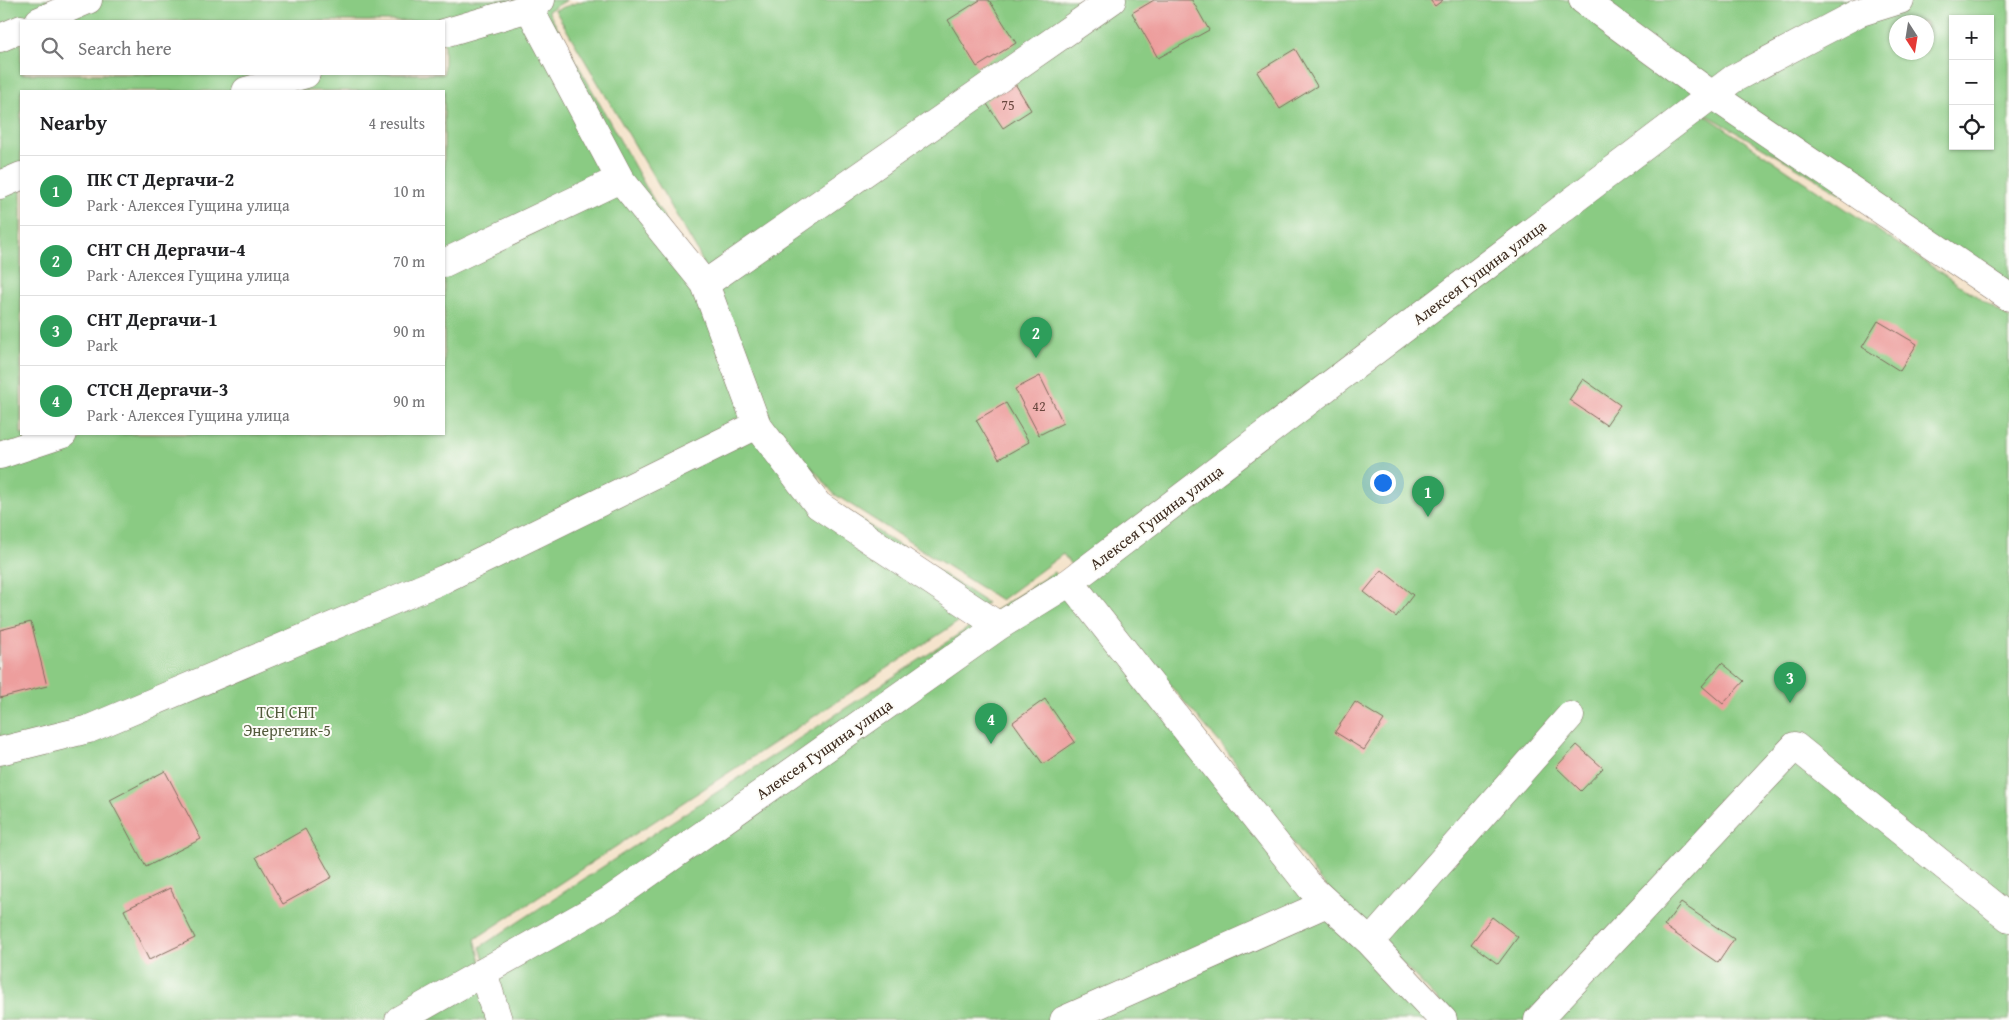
<!DOCTYPE html>
<html lang="en">
<head>
<meta charset="utf-8">
<style>
  body { margin:0; font-family:"Gentium Book Plus",serif; background:#f2f2f2; color:#202124 }
  .controls { position:absolute; right:15px; top:15px; display:grid; overflow:hidden; border-radius:0px; box-shadow:0 1px 4px #0004 }
  .controls button { width:45px; height:45px; display:grid; place-items:center; padding:0; border:0; border-bottom:1px solid #e0e0e0; background:#fff; color:#202124; font:25px sans-serif }
  .compass { position:absolute; left:1889px; top:15px; width:45px; height:45px; border-radius:50%; background:#fff; box-shadow:0 1px 4px #0004; rotate:168deg }
  .you { position:absolute; left:1382px; top:482px; width:18px; height:18px; margin:-12px; border:4px solid #fff; border-radius:50%; background:#1a73e8; box-shadow:0 0 0 8px #1a73e833 }
  .badge { display:grid; place-items:center; width:32px; height:32px; border-radius:50%; background:#1a73e8; color:#fff; font-size:16px; font-weight:700 }
  .pin { position:absolute; translate:-50% -41px; filter:drop-shadow(0 1px 2px #0008) }
  .pin::after { content:''; position:absolute; top:26px; width:18px; height:15px; background:inherit; clip-path:polygon(0 0,100% 0,50% 100%) }
  .list { margin:0; padding:0; list-style:none }
  h2 { display:flex; justify-content:space-between; align-items:center; height:65px; margin:0; padding:0 20px; font-size:21px }
  h2 small { font-size:16px; font-weight:400; color:#757577 }
  .list li { display:grid; grid-template-columns:32px 1fr auto; gap:15px; align-items:center; box-sizing:border-box; height:70px; padding:0 20px; border-top:1px solid #e0e0e0 }
  .list b { display:block; font-size:19px; white-space:nowrap }
  .list p { margin:0; font-size:16px; white-space:nowrap; color:#757577 }
  .list em { font-size:16px; font-style:normal; color:#757577 }
  .icon { flex:none; width:28px; height:28px; fill:none; stroke:currentColor; stroke-width:2; stroke-linecap:round; stroke-linejoin:round }
  .map { position:relative; flex:none; width:2009px; height:1020px; overflow:hidden }
  .search { position:absolute; background:#fff; box-shadow:0 1px 4px #0004; left:20px; top:20px; width:425px; height:55px; display:flex; align-items:center; gap:12px; box-sizing:border-box; padding:0 18px; border-radius:0px; color:#757577; font-size:19px }
  .panel { position:absolute; background:#fff; box-shadow:0 1px 4px #0004; left:20px; top:90px; width:425px; height:345px; border-radius:0px }
  .map>svg:first-child { display:block }
  .green { fill:#8acb83; stroke:#627a50; fill-rule:evenodd }
  .building { fill:#ed9e9d }
  .lines { fill:none; stroke-linecap:round; stroke-linejoin:round }
  .minor-casing { stroke:#7c6b5b; stroke-width:29 }
  .minor { stroke:#fff; stroke-width:28 }
  .labels { text-anchor:middle; dominant-baseline:central; stroke-width:4; stroke-linejoin:round; paint-order:stroke }
  .number-label { font-size:14px; fill:#68473e }
  .street-label { font-size:16px; fill:#3b2a1e; stroke:#fdfcf7 }
  .park-label { font-size:16px; fill:#535a3c; stroke:#fdfcf7 }
</style>
</head>
<body>
<div class="map">
<svg width="2009" height="1020" viewBox="0 0 2009 1020">
  <rect width="100%" height="100%" fill="#fdfcf7"/>
  <filter id="ink" filterUnits="userSpaceOnUse"><feTurbulence type="fractalNoise" baseFrequency=".02" numOctaves="2"/><feDisplacementMap in="SourceGraphic" scale="10" xChannelSelector="R" yChannelSelector="G"/><feConvolveMatrix kernelMatrix="1 2 1 2 8 2 1 2 1" color-interpolation-filters="sRGB"/></filter>
  <filter id="wash" filterUnits="userSpaceOnUse"><feTurbulence type="fractalNoise" baseFrequency=".0096" numOctaves="4" result="noise"/><feDisplacementMap in="SourceGraphic" scale="20" xChannelSelector="R" yChannelSelector="G"/><feGaussianBlur stdDeviation="1.12" result="paint"/><feColorMatrix in="noise" values="0 0 0 0 0 0 0 0 0 0 0 0 0 0 0 0 0 1.4 0 .05"/><feComposite in="paint" operator="in"/></filter>
  <g filter="url(#wash)">
    <rect width="100%" height="100%" fill="#f5e4cc"/>
    <path class="green" d="M0,0H567L548,11L646,187L744,353L697,250L555,10L585,0H2009V292L1687,103L2009,318V1020H1458L1318,878L1227,751L1102,607L1063,554L1001,600L834,494L810,465L830,500L987,603L475,939L497,1020H0ZM1953,19H1990V146H1953ZM21,21H444V74H21ZM1896,22H1926V52H1896ZM21,91H444V434H21Z
      M1054,572L1328,916L1436,1020H504L480,947Z"/>
    <g id="blocks">
      <path class="building" d="M980,0H989L1016,43L977,67L948,20Z
        M1154,0H1192L1209,30L1158,58L1132,13Z
        M1430,0H1443L1435,6Z
        M1295,49L1317,86L1280,109L1257,72Z
        M1014,82L1031,110L1003,128L985,101Z
        M1878,321L1917,344L1900,371L1862,347Z
        M1040,376L1063,423L1039,435L1015,389Z
        M1583,379L1620,405L1606,425L1569,400Z
        M1006,403L1029,442L999,459L976,420Z
        M1382,570L1413,595L1396,617L1364,592Z
        M31,622L47,686L0,698V630Z
        M1722,663L1744,681L1723,704L1702,686Z
        M1045,699L1075,742L1043,764L1013,722Z
        M1355,702L1384,720L1364,750L1335,732Z
        M1577,745L1603,768L1581,791L1556,767Z
        M165,771L201,839L146,867L110,800Z
        M305,829L332,877L283,904L256,857Z
        M170,888L195,938L149,960L124,910Z
        M1681,903L1734,939L1718,963L1664,926Z
        M1492,917L1518,937L1498,964L1471,944Z"/>
    </g>
  </g>
  <g filter="url(#ink)">
    <use href="#blocks" fill-opacity="0" stroke="#7c6b5b" stroke-width="1"/>
    <g class="lines">
      <g class="minor-casing">
        <path id="minor" d="M541,0L529,8L620,179L705,284L757,425L818,505L999,626
          M1583,0L1712,95L2009,297
          M39,21L88,0
          M444,33L529,8
          M0,38L21,29
          M246,91L306,74
          M0,185L21,176
          M444,263L620,179
          M705,284L1112,0
          M0,455L63,434
          M1070,582L1311,888L1370,942L1443,1020
          M0,751L89,729L444,579L757,425
          M1370,942L1570,716
          M483,972L498,1020
          M399,1020L609,901L999,626L1070,582L1733,79L1858,13L1900,0
          M1064,1020L1327,903
          M1538,1020L1795,746L2009,918"/>
      </g>
      <use href="#minor" class="minor"/>
    </g>
  </g>
  <g class="labels">
    <g class="number-label">
      <text x="1008" y="105">75</text>
      <text x="1039" y="406">42</text>
    </g>
    <g class="street-label">
      <text transform="translate(1479 272) rotate(-37)">Алексея Гущина улица</text>
      <text transform="translate(1156 517) rotate(-37)">Алексея Гущина улица</text>
      <text transform="translate(824 749) rotate(-35)">Алексея Гущина улица</text>
    </g>
    <g class="park-label">
      <text x="287" y="712">ТСН СНТ<tspan x="287" dy="18">Энергетик-5</tspan></text>
    </g>
  </g>
</svg>
<div class="controls">
<button>+</button>
<button>−</button>
<button><svg class="icon" aria-label="locate" viewBox="0 0 24 24"><circle cx="12" cy="12" r="6"/><path d="M12 2v4M12 18v4M2 12h4M18 12h4"/></svg></button>
</div>
<svg class="compass" viewBox="-18 -18 36 36"><path d="M0-13l5 13h-10z" fill="#e53935"/><path d="M0 13l5-13h-10z" fill="#757577"/></svg>
<div class="you"></div>
<div class="pin badge" style="left:1428px;top:517px;background:#2e9e5b">1</div>
<div class="pin badge" style="left:1036px;top:358px;background:#2e9e5b">2</div>
<div class="pin badge" style="left:1790px;top:703px;background:#2e9e5b">3</div>
<div class="pin badge" style="left:991px;top:744px;background:#2e9e5b">4</div>
<div class="search"><svg class="icon" aria-label="search" viewBox="0 0 24 24"><circle cx="10" cy="10" r="6"/><path d="M15 15l6 6"/></svg>Search here</div>
<section class="panel">
<h2>Nearby<small>4 results</small></h2>
<ul class="list">
<li><span class="badge" style="background:#2e9e5b">1</span><div><b>ПК СТ Дергачи-2</b><p>Park · Алексея Гущина улица</p></div><em>10 m</em></li>
<li><span class="badge" style="background:#2e9e5b">2</span><div><b>СНТ СН Дергачи-4</b><p>Park · Алексея Гущина улица</p></div><em>70 m</em></li>
<li><span class="badge" style="background:#2e9e5b">3</span><div><b>СНТ Дергачи-1</b><p>Park</p></div><em>90 m</em></li>
<li><span class="badge" style="background:#2e9e5b">4</span><div><b>СТСН Дергачи-3</b><p>Park · Алексея Гущина улица</p></div><em>90 m</em></li>
</ul>
</section>
</div>
</body>
</html>
